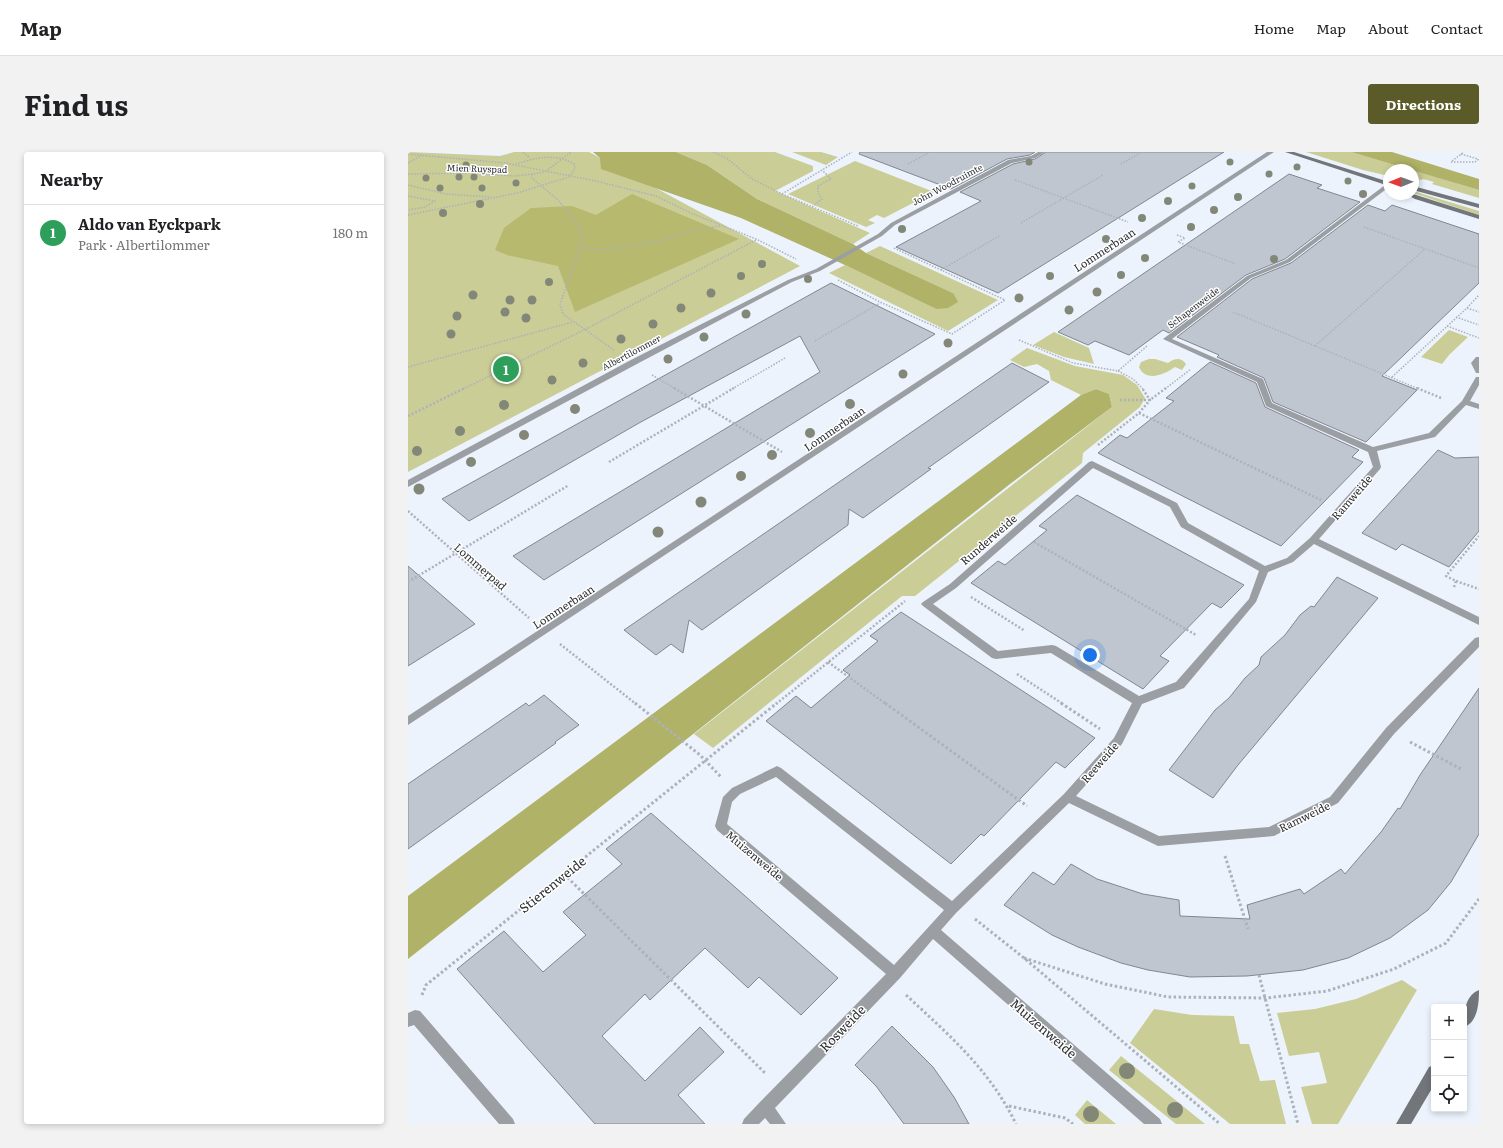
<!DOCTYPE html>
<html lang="en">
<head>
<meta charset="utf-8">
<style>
  body { margin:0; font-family:Literata,serif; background:#f2f2f2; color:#202124 }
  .controls { position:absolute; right:12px; bottom:12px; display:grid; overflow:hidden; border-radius:4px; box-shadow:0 2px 6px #0003 }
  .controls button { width:36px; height:36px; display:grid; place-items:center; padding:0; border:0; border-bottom:1px solid #e0e0e0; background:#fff; color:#202124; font:20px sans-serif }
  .compass { position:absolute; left:975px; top:12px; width:36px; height:36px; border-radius:50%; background:#fff; box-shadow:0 2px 6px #0003; rotate:269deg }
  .you { position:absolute; left:682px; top:503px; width:14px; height:14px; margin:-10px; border:3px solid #fff; border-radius:50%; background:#1a73e8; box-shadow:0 0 0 6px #1a73e833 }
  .badge { display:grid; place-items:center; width:26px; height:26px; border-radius:50%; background:#5a5b28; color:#fff; font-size:13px; font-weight:700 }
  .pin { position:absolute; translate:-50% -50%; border:2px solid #fff; box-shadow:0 1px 4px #0006 }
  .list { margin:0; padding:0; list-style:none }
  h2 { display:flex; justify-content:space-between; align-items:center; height:52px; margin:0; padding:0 16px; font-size:17px }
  h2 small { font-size:13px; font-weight:400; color:#757577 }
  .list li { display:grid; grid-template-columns:26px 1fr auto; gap:12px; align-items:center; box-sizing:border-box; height:56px; padding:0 16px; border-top:1px solid #e0e0e0 }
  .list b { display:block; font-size:15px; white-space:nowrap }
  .list p { margin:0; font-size:13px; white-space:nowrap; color:#757577 }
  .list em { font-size:13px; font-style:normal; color:#757577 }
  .icon { flex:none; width:22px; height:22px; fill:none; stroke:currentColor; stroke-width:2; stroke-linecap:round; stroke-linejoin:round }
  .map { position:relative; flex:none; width:1071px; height:972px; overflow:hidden; border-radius:4px }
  header { display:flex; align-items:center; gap:24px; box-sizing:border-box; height:56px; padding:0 20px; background:#fff; border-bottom:1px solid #e0e0e0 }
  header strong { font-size:19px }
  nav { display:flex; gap:22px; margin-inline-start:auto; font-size:14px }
  .intro { display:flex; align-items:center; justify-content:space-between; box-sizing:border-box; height:96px; padding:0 24px }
  h1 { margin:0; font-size:28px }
  .button { padding:10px 18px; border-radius:4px; background:#5a5b28; color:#fff; font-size:14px; font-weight:700 }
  main { display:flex; gap:24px; padding:0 24px }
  aside { flex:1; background:#fff; border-radius:4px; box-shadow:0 2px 6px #0003 }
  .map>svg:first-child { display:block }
  .green { fill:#cacd95 }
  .forest { fill:#b6b96e }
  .water { fill:#afb267 }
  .building { fill:#c0c6cf; stroke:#818790 }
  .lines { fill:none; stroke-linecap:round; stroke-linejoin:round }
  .path-far2 { stroke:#adb2b9; stroke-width:1.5; stroke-dasharray:1.5 1.5; stroke-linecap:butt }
  .path-far1 { stroke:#adb2b9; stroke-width:2.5; stroke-dasharray:2 2; stroke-linecap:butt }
  .path { stroke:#adb2b9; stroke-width:3; stroke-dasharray:2.5 2.5; stroke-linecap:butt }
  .street { fill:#9b9ea2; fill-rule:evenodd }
  .secondary { fill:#72767b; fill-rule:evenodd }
  .tree { fill:#838778 }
  .labels { text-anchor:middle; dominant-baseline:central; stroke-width:3; stroke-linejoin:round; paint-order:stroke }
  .far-street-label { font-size:9px; fill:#2e3034; stroke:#fff }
  .street-label { font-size:11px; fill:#2e3034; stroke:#fff }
  .near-street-label { font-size:13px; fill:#2e3034; stroke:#fff }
</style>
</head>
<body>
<header>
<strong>Map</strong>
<nav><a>Home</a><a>Map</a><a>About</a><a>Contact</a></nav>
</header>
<div class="intro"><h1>Find us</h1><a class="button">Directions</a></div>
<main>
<aside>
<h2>Nearby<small></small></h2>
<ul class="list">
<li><span class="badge" style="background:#2e9e5b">1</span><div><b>Aldo van Eyckpark</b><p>Park · Albertilommer</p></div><em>180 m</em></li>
</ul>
</aside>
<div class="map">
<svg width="1071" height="972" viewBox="0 0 1071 972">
  <rect width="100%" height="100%" fill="#ecf3fc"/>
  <path class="green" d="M0,0L92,4L106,0H181L392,114L0,320Z
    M268,0H367L405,14V19L367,39L462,81L445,92L349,47L299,13Z
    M384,0H413L430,5L418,13Z
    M898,0H943L1004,18H981V24L955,18Z
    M447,9L526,40L476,66L469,63L460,68L467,71L458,75L380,42Z
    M1005,18L1071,38V46L1024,32L1026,30L1015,27L1013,28L1005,26Z
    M1005,39L1071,59V63L1005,41Z
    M472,94L590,148L540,179L421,121L437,113L528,157L545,141L458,101Z
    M1041,178L1060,185L1041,203L1034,212L1013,205Z
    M646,180L681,196L686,212L656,205L625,193Z
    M619,196L667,214L715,223L729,233L737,246L732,255L675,301L674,311L507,444H494L305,596L286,582L704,255L701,242L688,237L673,243L643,228L641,219L629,212L616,215L602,208Z
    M741,207H747L760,211C767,206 773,205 778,212L774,218L767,215C757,222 738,231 731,215L733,210Z
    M994,828L1009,838L930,972H904L893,935L919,931L911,900L881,904L869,861L907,857L948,847Z
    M746,857L784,863L826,864L832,892H841L852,929L867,928L878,972H822L722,891Z
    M713,904L797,972H768L701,918Z
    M679,948L708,972H677L667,963Z"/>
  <path class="forest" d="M224,42L331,87L167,160L150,114L99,103L87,98L96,76L123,56L164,54L188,63Z"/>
  <path class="water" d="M185,0H268L299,13L349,47L445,92L458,101L545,141L550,150L540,156L528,157L437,113L333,66L193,17L192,6Z
    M943,0H984L1071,27V38Z
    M688,237L701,242L704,255L602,332L0,807V744L673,243Z"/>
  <path class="building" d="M452,0H627L622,3L599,7L543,37L451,2Z
    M638,0H816L590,141L488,95L573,49L552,40L605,12L627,7Z
    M881,22L914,33L909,36L952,50L877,107L838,123L761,181L755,178L721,203L687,189L680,193L650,180Z
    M960,53L977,59L984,53L1071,82V131L974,224L1009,238L958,290L865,250L856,226L809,205L811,203L769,185L844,127L883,111Z
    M423,131L527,182L136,428L105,404L412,220L392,184L231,271L61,369L34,347Z
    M802,210L848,231L857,255L951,298L944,305L955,310L873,394L690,301L712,283L719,286L766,249L758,246Z
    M604,211L641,230L520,316L523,317L455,366L441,357L440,373L294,478L281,468L275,501L263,492L248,503L216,478Z
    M1030,298L1047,306L1071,305V379L1041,415L994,392L988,398L954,381Z
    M669,343L836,433L813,456L804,451L752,504L761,509L735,537L563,431L590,409L597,413L639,378L631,374Z
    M0,414L67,472L0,514Z
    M929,425L970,446L830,613L805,646L761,618L807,558L821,546L837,526L851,513L853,505L877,483L892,463L903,454L906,455Z
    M493,460L687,586L657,616L648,610L576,684L573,682L543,712L358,569L388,544L403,556L442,523L435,518L470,489L462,484Z
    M1071,536V682L1043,730L1020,758L982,786L940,806L895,818L839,824L782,825L740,818L713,811L670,795L644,783L596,753L625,720L646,733L663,712L689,727L735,742L771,748L772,764L842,767L839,753L892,737L896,742L933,717L937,722L973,680L990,656L992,657L1012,623Z
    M136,543L171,573L147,590L148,591L0,697V632L118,551L121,554Z
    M243,661L430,826L393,863L351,825L340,836L297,796L242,848L237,842L194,884L237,929L292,875L316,900L270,943L297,972H187L49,817L96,779L135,820L178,783L155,760L214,712L198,697Z
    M484,874L525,915L546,945L561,972H496L468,934L447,913Z"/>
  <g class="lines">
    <path class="path-far2" d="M115,0L122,6
      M305,0L320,7L344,27L374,42L450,74
      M0,2L97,11L188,29L248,44L285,62L348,87L388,107
      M1053,2L1070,7
      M1044,9L1056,0
      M1043,10H1067L1071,7
      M0,11L14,3
      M500,12L522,0
      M713,12L734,0
      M0,22L59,21L108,24L124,22L137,20L163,0
      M124,22V26L151,49L173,77L172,96L152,152L155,162L206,198
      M607,28L720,70
      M0,33L38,42L83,45
      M374,42L444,0
      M0,44L27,49L17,55L0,58
      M404,55L414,47L410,41V34L423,27L414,18
      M0,63L109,41L161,25L166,18L167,13C150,0 125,6 106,13
      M613,71L695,23
      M956,75L1071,116
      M769,83L777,86L770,90L828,112
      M172,96L202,97L249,90L285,78L313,74
      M486,96L597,148L569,166
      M533,118L591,84
      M430,128L472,150L544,182L569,166
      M1059,156L1071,160
      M825,160L1011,237
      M1048,165L1071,173
      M1039,174L1071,186
      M611,188L665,211L710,219L739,194
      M407,189L472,151
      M907,194L1017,97
      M0,215L165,170
      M710,219L725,227L735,237
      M244,223L268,237
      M984,225L1059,156L1071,143
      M55,237L176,178L348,88
      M324,237L377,206
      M757,237L783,217"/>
    <path class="path-far1" d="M266,236L374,300
      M1009,236L1033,246
      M712,248H742L758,236
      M731,261L913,348
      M0,264L57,236
      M690,293L731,261L742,248L734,236
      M201,310L326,236
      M0,359L121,466
      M626,390L788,483
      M1048,429L1071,437
      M0,430L161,333
      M1046,435L1048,429L1038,424L1071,384
      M563,445L617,479
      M152,492L228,552
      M420,510L478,552
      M609,522L655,552
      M368,552L497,449"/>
    <path class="path" d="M227,551L292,603L313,625
      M477,551L619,654
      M653,551L692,577
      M1002,590L1053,617
      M817,704L840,777
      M156,722L358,922
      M567,767L616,806L812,972
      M616,806L697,832L760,845L858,846L919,839L986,817L1038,791L1071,747
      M851,823L890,972
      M14,843L18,833L369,551
      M498,843C541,883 582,918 608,972
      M601,954L657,966L665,972"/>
    <path class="street" d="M630,0H637L627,6L604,11L487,73L474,84L412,119L384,130L227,213L0,335V328L221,209L380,128L408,117L470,82L483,71L600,8L623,4Z
      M859,0H866L0,573V564Z
      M981,30V35L882,110L843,126L764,187L855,227L864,251L965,295L1021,281L1054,249L1068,225H1071V233L1062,249L1071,252V257L1058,253L1027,285L969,299L973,315L972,317L911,387L1071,465V473L906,392L885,410L860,420L848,450L776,536L734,552L714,592L668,644L751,684L861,675L922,645L978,576L1067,486L1071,485V495L986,582L930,651L866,684L750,694L661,651L548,761L533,778L752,967L754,972H736L525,787L492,826L367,956L378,972H362L357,966L351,972H334L336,967L352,950L478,822L309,678L307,674L315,645L324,636L365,616L369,614L373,616L544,749L656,642L706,586L724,551L643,501L588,507L584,506L515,454L513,452L515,450L542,432L681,310L684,309L769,351L780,371L857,414L879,406L902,386L965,315L960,300L858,254L849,230L755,187L839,124L878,108ZM685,316L762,355L773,375L851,419L841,447L768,530L731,544L648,494L644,493L590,499L525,452L548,436ZM368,625L536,758L486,813L319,672L324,650L332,642Z
      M1068,205H1071V221H1068L1063,211Z
      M7,858L12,859L105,967L107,972H91L6,873L0,875V861Z"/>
    <path class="secondary" d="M877,0H886L981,30V34Z
      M1005,34L1071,52V56L1005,38Z
      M998,42H1005L1071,63V67L1007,47Z
      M1071,838C1071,851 1070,870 1056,875C1056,862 1056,844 1071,838Z
      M1026,913V933L1003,972H988L1021,915Z"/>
  </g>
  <g class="tree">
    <circle cx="621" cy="10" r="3.5"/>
    <circle cx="822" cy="10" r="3.5"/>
    <circle cx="58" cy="13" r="3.5"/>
    <circle cx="889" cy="15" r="3.5"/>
    <circle cx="861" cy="22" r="3.5"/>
    <circle cx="51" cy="25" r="3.5"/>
    <circle cx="66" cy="25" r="3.5"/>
    <circle cx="18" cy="26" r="3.5"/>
    <circle cx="940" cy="29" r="3.5"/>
    <circle cx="108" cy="31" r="3.5"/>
    <circle cx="784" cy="34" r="3.5"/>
    <circle cx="32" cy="36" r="3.5"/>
    <circle cx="74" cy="36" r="3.5"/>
    <circle cx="955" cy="42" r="4"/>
    <circle cx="830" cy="45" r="4"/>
    <circle cx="760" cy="49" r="4"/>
    <circle cx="72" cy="52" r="4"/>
    <circle cx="806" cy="58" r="4"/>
    <circle cx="35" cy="61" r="4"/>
    <circle cx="734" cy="66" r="4"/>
    <circle cx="783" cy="75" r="4"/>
    <circle cx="494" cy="77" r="4"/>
    <circle cx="698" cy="87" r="4"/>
    <circle cx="737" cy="106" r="4"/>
    <circle cx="866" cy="107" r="4"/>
    <circle cx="354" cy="112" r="4"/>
    <circle cx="713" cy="123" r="4"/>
    <circle cx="333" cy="124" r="4"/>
    <circle cx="642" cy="124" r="4"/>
    <circle cx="400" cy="127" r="4"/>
    <circle cx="141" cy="130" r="4"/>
    <circle cx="689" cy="140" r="4.5"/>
    <circle cx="303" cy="141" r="4.5"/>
    <circle cx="65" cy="143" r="4.5"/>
    <circle cx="611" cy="146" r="4.5"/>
    <circle cx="102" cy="148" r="4.5"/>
    <circle cx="124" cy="148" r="4.5"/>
    <circle cx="273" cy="156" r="4.5"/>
    <circle cx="661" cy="158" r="4.5"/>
    <circle cx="97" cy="160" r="4.5"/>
    <circle cx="338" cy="162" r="4.5"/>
    <circle cx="49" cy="164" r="4.5"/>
    <circle cx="118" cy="166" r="4.5"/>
    <circle cx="245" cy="172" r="4.5"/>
    <circle cx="43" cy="182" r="4.5"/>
    <circle cx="296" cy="185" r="4.5"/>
    <circle cx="213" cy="187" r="4.5"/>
    <circle cx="540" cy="191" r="4.5"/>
    <circle cx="260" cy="207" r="4.5"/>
    <circle cx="175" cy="211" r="4.5"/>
    <circle cx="495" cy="222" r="4.5"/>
    <circle cx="144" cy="228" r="4.5"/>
    <circle cx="442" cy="252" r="5"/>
    <circle cx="96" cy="253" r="5"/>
    <circle cx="167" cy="257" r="5"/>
    <circle cx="52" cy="279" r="5"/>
    <circle cx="402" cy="281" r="5"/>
    <circle cx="116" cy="283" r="5"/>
    <circle cx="9" cy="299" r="5"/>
    <circle cx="364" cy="303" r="5"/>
    <circle cx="63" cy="310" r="5"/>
    <circle cx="333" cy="324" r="5"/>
    <circle cx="11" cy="337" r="5.5"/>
    <circle cx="293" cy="350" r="5.5"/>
    <circle cx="250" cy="380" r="5.5"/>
    <circle cx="719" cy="919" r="8"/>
    <circle cx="767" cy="958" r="8"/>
    <circle cx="683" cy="962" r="8"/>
  </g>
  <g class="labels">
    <g class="far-street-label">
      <text transform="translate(69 16) rotate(2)">Mien Ruyspad</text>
      <text transform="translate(539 32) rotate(-28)">John Woodruimte</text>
      <text transform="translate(785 155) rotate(-37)">Schapenweide</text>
      <text transform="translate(223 200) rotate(-28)">Albertilommer</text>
    </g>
    <g class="street-label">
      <text transform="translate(696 97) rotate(-33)">Lommerbaan</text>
      <text transform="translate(426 276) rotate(-34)">Lommerbaan</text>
      <text transform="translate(943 345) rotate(-49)">Ramweide</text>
      <text transform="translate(580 387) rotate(-41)">Runderweide</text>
      <text transform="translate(73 414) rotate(41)">Lommerpad</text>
      <text transform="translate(155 454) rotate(-33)">Lommerbaan</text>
      <text transform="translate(691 610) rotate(-49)">Reeweide</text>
      <text transform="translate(896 664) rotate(-26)">Ramweide</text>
      <text transform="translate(347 703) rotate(40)">Muizenweide</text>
    </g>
    <g class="near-street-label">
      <text transform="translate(144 732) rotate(-39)">Stierenweide</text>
      <text transform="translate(434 876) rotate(-46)">Rosweide</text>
      <text transform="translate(636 876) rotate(41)">Muizenweide</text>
    </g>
  </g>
</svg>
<div class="controls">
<button>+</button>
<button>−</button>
<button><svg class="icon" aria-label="locate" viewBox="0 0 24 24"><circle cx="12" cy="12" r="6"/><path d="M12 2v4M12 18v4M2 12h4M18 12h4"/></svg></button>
</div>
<svg class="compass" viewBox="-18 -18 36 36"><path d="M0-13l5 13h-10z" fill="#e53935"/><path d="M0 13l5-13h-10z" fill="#757577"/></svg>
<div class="you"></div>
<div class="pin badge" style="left:98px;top:217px;background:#2e9e5b">1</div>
</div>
</main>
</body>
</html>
